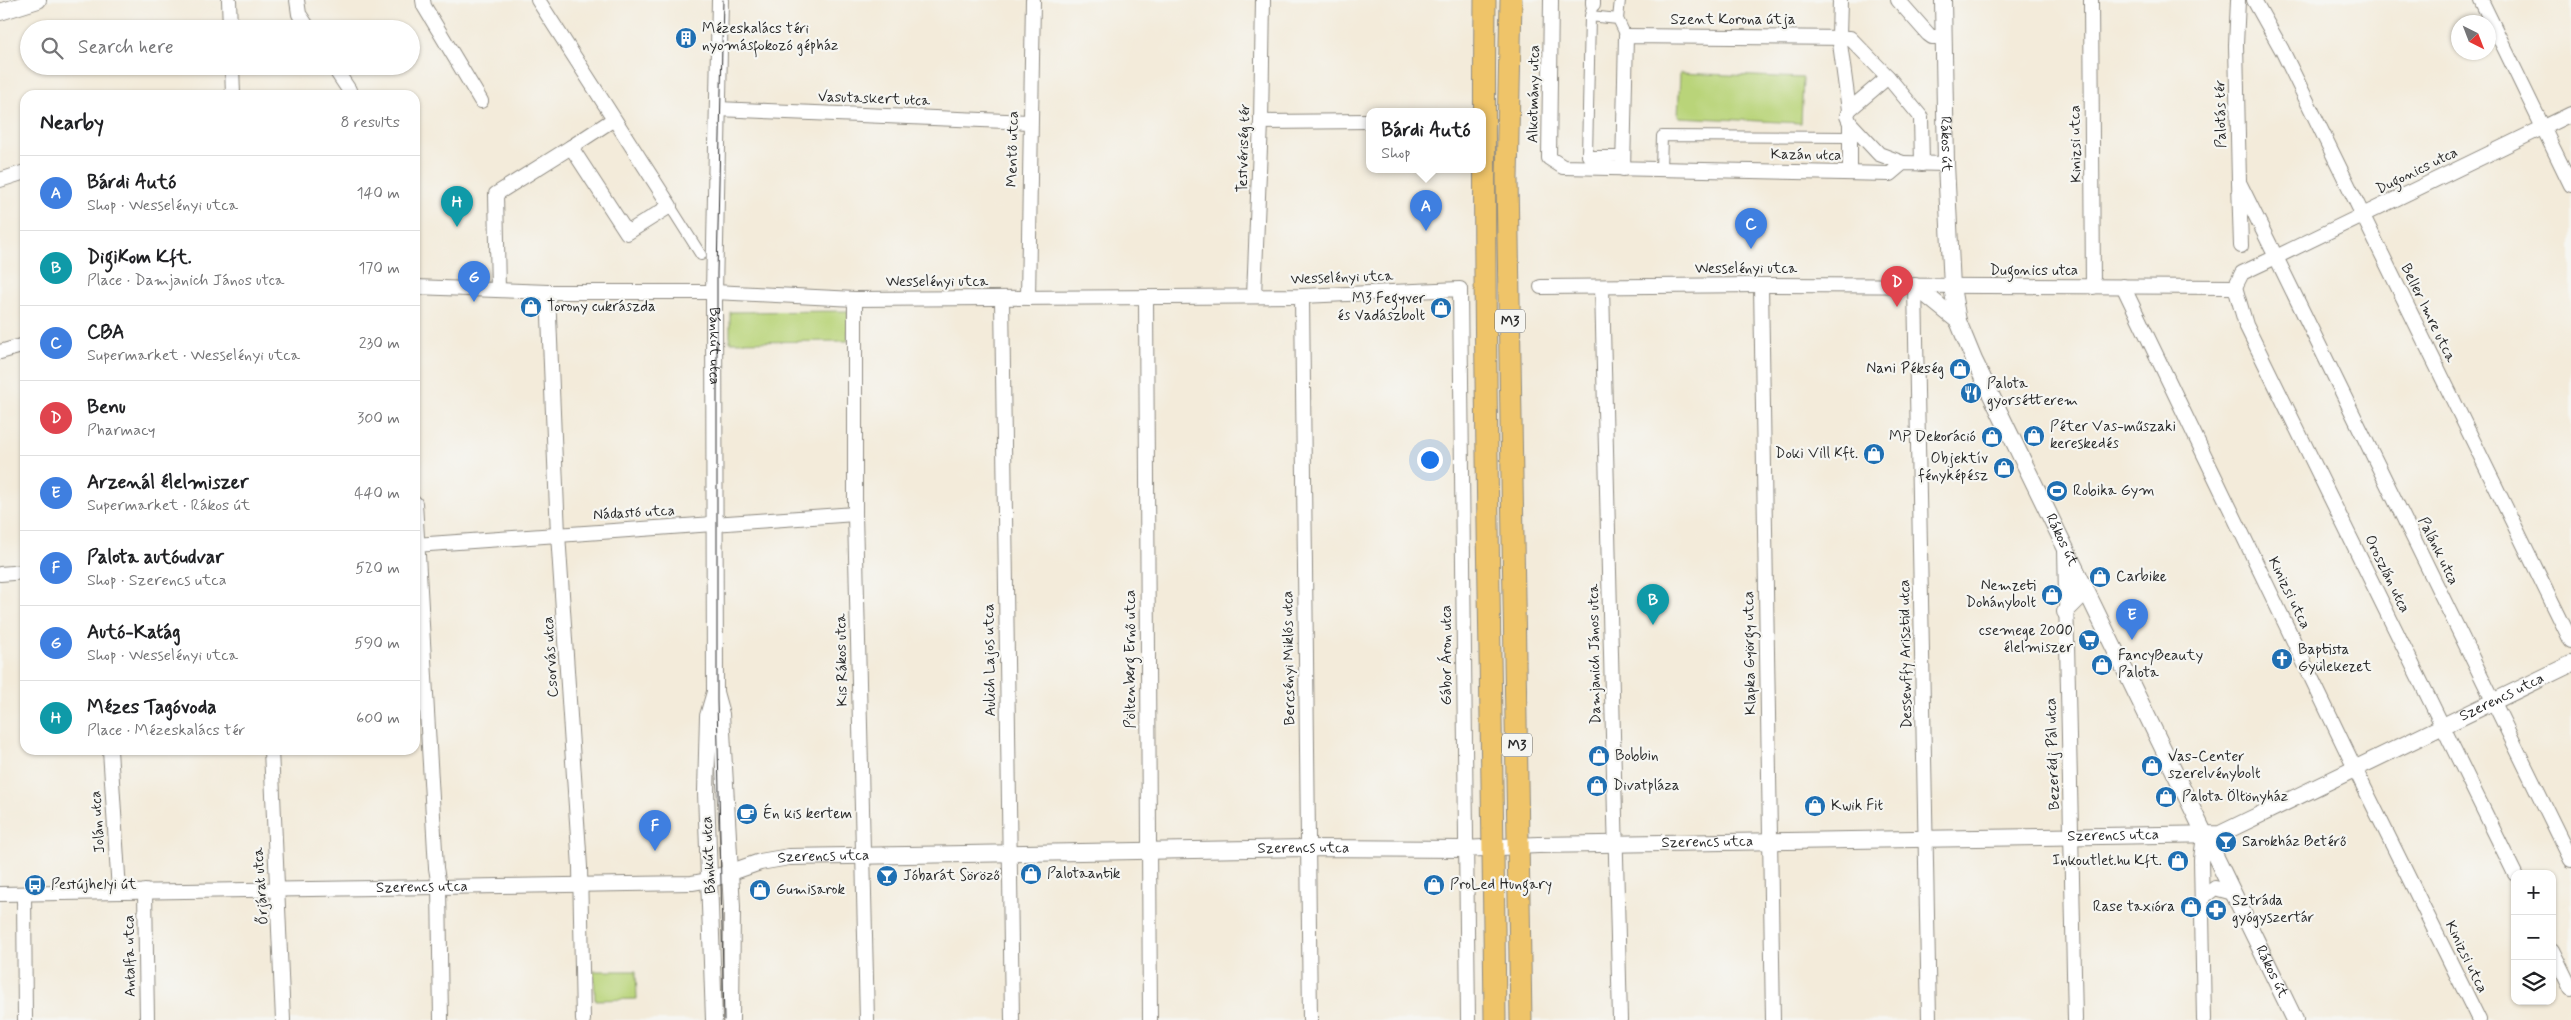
<!DOCTYPE html>
<html lang="en">
<head>
<meta charset="utf-8">
<style>
  body { margin:0; font-family:Mynerve,sans-serif; background:#f6f6f6; color:#202124 }
  .controls { position:absolute; right:15px; bottom:15px; display:grid; overflow:hidden; border-radius:10px; box-shadow:0 1px 4px #0004 }
  .controls button { width:45px; height:45px; display:grid; place-items:center; padding:0; border:0; border-bottom:1px solid #e0e0e0; background:#fff; color:#202124; font:25px sans-serif }
  .compass { position:absolute; left:2451px; top:15px; width:45px; height:45px; border-radius:50%; background:#fff; box-shadow:0 1px 4px #0004; rotate:138deg }
  .you { position:absolute; left:1429px; top:459px; width:18px; height:18px; margin:-12px; border:4px solid #fff; border-radius:50%; background:#1a73e8; box-shadow:0 0 0 8px #1a73e833 }
  .badge { display:grid; place-items:center; width:32px; height:32px; border-radius:50%; background:#1f6fb2; color:#fff; font-size:16px; font-weight:700 }
  .pin { position:absolute; translate:-50% -41px; filter:drop-shadow(0 1px 2px #0008) }
  .pin::after { content:''; position:absolute; top:26px; width:18px; height:15px; background:inherit; clip-path:polygon(0 0,100% 0,50% 100%) }
  .popup { position:absolute; left:1366px; top:108px; width:120px; height:65px; box-sizing:border-box; display:grid; place-content:center; border-radius:10px; background:#fff; filter:drop-shadow(0 1px 4px #0005); font-size:16px; white-space:nowrap; color:#757577 }
  .popup b { font-size:19px; color:#202124 }
  .popup::after { content:''; position:absolute; left:50%; top:100%; margin-left:-10px; border:10px solid transparent; border-top-color:#fff }
  .list { margin:0; padding:0; list-style:none }
  h2 { display:flex; justify-content:space-between; align-items:center; height:65px; margin:0; padding:0 20px; font-size:21px }
  h2 small { font-size:16px; font-weight:400; color:#757577 }
  .list li { display:grid; grid-template-columns:32px 1fr auto; gap:15px; align-items:center; box-sizing:border-box; height:75px; padding:0 20px; border-top:1px solid #e0e0e0 }
  .list b { display:block; font-size:19px; white-space:nowrap }
  .list p { margin:0; font-size:16px; white-space:nowrap; color:#757577 }
  .list em { font-size:16px; font-style:normal; color:#757577 }
  .icon { flex:none; width:28px; height:28px; fill:none; stroke:currentColor; stroke-width:2; stroke-linecap:round; stroke-linejoin:round }
  .map { position:relative; flex:none; width:2571px; height:1020px; overflow:hidden }
  .search { position:absolute; background:#fff; box-shadow:0 1px 4px #0004; left:20px; top:20px; width:400px; height:55px; display:flex; align-items:center; gap:12px; box-sizing:border-box; padding:0 18px; border-radius:28px; color:#757577; font-size:19px }
  .panel { position:absolute; background:#fff; box-shadow:0 1px 4px #0004; left:20px; top:90px; width:400px; height:665px; border-radius:15px }
  .map>svg:first-child { display:block }
  .green { fill:#b9d479; stroke:#728052 }
  .lines { fill:none; stroke-linecap:round; stroke-linejoin:round }
  .pedestrian-casing { stroke:#8f8b82; stroke-width:12 }
  .minor-casing { stroke:#8f8b82; stroke-width:16 }
  .tertiary-casing { stroke:#8f8b82; stroke-width:18 }
  .primary-casing { stroke:#8f8b82; stroke-width:23 }
  .pedestrian { stroke:#fff; stroke-width:10 }
  .minor { stroke:#fff; stroke-width:14 }
  .tertiary { stroke:#fff; stroke-width:16 }
  .primary { stroke:#efc469; stroke-width:21 }
  .tram { stroke:#2b2b2b; stroke-width:1 }
  .labels { text-anchor:middle; dominant-baseline:central; stroke-width:4.5; stroke-linejoin:round; paint-order:stroke }
  .shield { fill:#f6f6f2; stroke:#686867; stroke-width:1 }
  .shield-label { font-size:14px; font-weight:bold; fill:#2b2b2b }
  .street-label { font-size:15px; fill:#2b2b2b; stroke:#f6f6f2 }
  .poi-label { font-size:15px; fill:#2b2b2b; stroke:#f6f6f2; text-anchor:start }
</style>
</head>
<body>
<div class="map">
<svg width="2571" height="1020" viewBox="0 0 2571 1020">
  <rect width="100%" height="100%" fill="#f6f6f2"/>
  <filter id="ink" filterUnits="userSpaceOnUse"><feTurbulence type="fractalNoise" baseFrequency=".02" numOctaves="2"/><feDisplacementMap in="SourceGraphic" scale="10" xChannelSelector="R" yChannelSelector="G"/><feConvolveMatrix kernelMatrix="1 2 1 2 8 2 1 2 1" color-interpolation-filters="sRGB"/></filter>
  <filter id="wash" filterUnits="userSpaceOnUse"><feTurbulence type="fractalNoise" baseFrequency=".0096" numOctaves="4" result="noise"/><feDisplacementMap in="SourceGraphic" scale="20" xChannelSelector="R" yChannelSelector="G"/><feGaussianBlur stdDeviation="1.12" result="paint"/><feColorMatrix in="noise" values="0 0 0 0 0 0 0 0 0 0 0 0 0 0 0 0 0 1.4 0 .05"/><feComposite in="paint" operator="in"/></filter>
  <g filter="url(#wash)">
    <rect width="100%" height="100%" fill="#f3ebda"/>
    <path class="green" d="M1680,73L1803,78L1801,123L1678,117Z
      M848,311V341L730,342V312Z
      M594,971H636L637,999L595,1000Z"/>
  </g>
  <g filter="url(#ink)">
    <g class="lines">
      <g class="pedestrian-casing">
        <path id="pedestrian" d="M1620,0L1618,19L1626,36
          M1593,4L1590,16L1587,156H1623
          M1590,16L1618,19
          M1661,169L1662,136L1850,137
          M670,206L701,255"/>
      </g>
      <g class="minor-casing">
        <g id="minor">
          <path d="M229,0L230,29"/>
          <path d="M297,0L299,14L309,29"/>
          <path d="M423,0L424,6L481,101"/>
          <path d="M538,0L670,206L627,233L571,147L614,119"/>
          <path d="M1551,0L1549,158L1563,167L1890,174L1903,163L1946,164"/>
          <path d="M1840,0L1839,36L1849,110L1847,116L1850,123V172"/>
          <path d="M1898,0L1928,34L1932,37H1944"/>
          <path d="M2091,0L2093,287"/>
          <path d="M2238,0L2236,45L2239,182"/>
          <path d="M2254,0L2282,50L2571,641"/>
          <path d="M2481,0L2571,185"/>
          <path d="M1593,4V0"/>
          <path d="M232,66L233,95"/>
          <path d="M333,66L349,90"/>
          <path d="M717,109L1030,122"/>
          <path d="M1849,110L1888,77"/>
          <path d="M2571,114L2276,257L2571,860"/>
          <path d="M1261,122L1370,121"/>
          <path d="M1850,123L1879,154L1903,163"/>
          <path d="M1623,169L1626,36L1850,38L1888,77L1921,117L1922,164"/>
          <path d="M0,180L25,172"/>
          <path d="M1761,285L1773,1020"/>
          <path d="M1915,286L1929,1020"/>
          <path d="M2123,286L2361,781L2479,1020"/>
          <path d="M415,287L548,292H714L855,299L1302,296L1460,289L1468,1020"/>
          <path d="M1541,287L1761,285L2235,287"/>
          <path d="M1602,287L1620,1020"/>
          <path d="M2235,287L2246,325L2515,874"/>
          <path d="M2235,287L2242,273L2276,257L2239,182L2241,246"/>
          <path d="M498,290L496,194L571,147"/>
          <path d="M548,292L558,534L580,867L583,1020"/>
          <path d="M1254,296L1261,122L1263,0"/>
          <path d="M1302,296L1310,1020"/>
          <path d="M1146,297L1150,1020"/>
          <path d="M1028,298L1033,0"/>
          <path d="M855,299V514L867,1020"/>
          <path d="M1002,299L1012,1020"/>
          <path d="M0,352L25,345"/>
          <path d="M415,503L436,868L439,886L441,1020"/>
          <path d="M415,545L855,514"/>
          <path d="M2065,548L2075,1020"/>
          <path d="M0,574L25,572"/>
          <path d="M110,750L119,891"/>
          <path d="M271,750L283,1020"/>
          <path d="M145,891L147,1020"/>
          <path id="s1" d="M0,894L692,883L709,880"/>
          <path d="M24,894L25,1020"/>
          <path d="M2202,898L2215,888L2233,893"/>
          <path d="M2552,950L2571,989"/>
          <path d="M2204,1020L2201,859L2204,835"/>
        </g>
      </g>
      <g class="tertiary-casing">
        <g id="tertiary">
          <path id="s2" d="M720,0L714,292L715,692L721,714L732,907L731,1020"/>
          <path id="s3" d="M1943,0L1946,164L1952,287L1958,321L1974,360L2295,1020"/>
          <path d="M0,12L38,0"/>
          <path d="M1915,286L1958,321"/>
          <path d="M2065,592L2078,585L2085,587"/>
          <path d="M2065,612L2083,594L2085,587"/>
          <path id="s4" d="M709,880L760,862L789,857L1308,848L1465,849L1538,845L2220,834L2571,664"/>
          <path d="M714,1020L706,792L708,716L715,692"/>
        </g>
      </g>
      <g class="primary-casing">
        <path id="primary" d="M1485,0C1482,340 1492,680 1495,1020
          M1511,0L1507,178L1521,1020"/>
      </g>
      <use href="#pedestrian" class="pedestrian"/>
      <use href="#minor" class="minor"/>
      <use href="#tertiary" class="tertiary"/>
      <use href="#primary" class="primary"/>
      <path class="tram" d="M723,0L717,273V700L724,1020"/>
    </g>
  </g>
  <defs>
    <g id="building-disc" transform="scale(1.125)"><circle r="9.5" fill="#1f6fb2" stroke="#f6f6f2"/><path d="M-4-6H4V6H1V3H-1V6H-4ZM-2.5-4.3h1.7v1.8h-1.7ZM.8-4.3h1.7v1.8H.8ZM-2.5-1h1.7V.8h-1.7ZM.8-1h1.7V.8H.8Z" fill="#fff"/></g>
    <g id="shop-disc" transform="scale(1.125)"><circle r="9.5" fill="#1f6fb2" stroke="#f6f6f2"/><path d="M-5-2.5h2.3a2.7 3.5 0 0 1 5.4 0H5L5.5 6h-11ZM-1.5-2.5h3a1.5 2.3 0 0 0-3 0Z" fill="#fff"/></g>
    <g id="restaurant-disc" transform="scale(1.125)"><circle r="9.5" fill="#1f6fb2" stroke="#f6f6f2"/><path d="M-5-6h1v4h1v-4h1v4h1v-4h1v5L-1.5 .5V6h-2V.5L-5-1ZM5-6V6H3V1.5H1.5Q1.5-4 5-6Z" fill="#fff"/></g>
    <g id="stadium-disc" transform="scale(1.125)"><circle r="9.5" fill="#1f6fb2" stroke="#f6f6f2"/><path d="M0-5a6.5 5 0 1 0 0 10a6.5 5 0 1 0 0-10ZM-3.5-1.8h7v3.6h-7Z" fill="#fff"/></g>
    <g id="supermarket-disc" transform="scale(1.125)"><circle r="9.5" fill="#1f6fb2" stroke="#f6f6f2"/><path d="M-6-5.5h2.5l.6 2H6L4.5 2H-2.5L-4.4-4H-6ZM-1.5 3.2a1.3 1.3 0 1 0 .1 0ZM3 3.2a1.3 1.3 0 1 0 .1 0Z" fill="#fff"/></g>
    <g id="church-disc" transform="scale(1.125)"><circle r="9.5" fill="#1f6fb2" stroke="#f6f6f2"/><path d="M-1.2-6h2.4v3.5h3.3v2.4h-3.3V6h-2.4V-.1h-3.3v-2.4h3.3Z" fill="#fff"/></g>
    <g id="cafe-disc" transform="scale(1.125)"><circle r="9.5" fill="#1f6fb2" stroke="#f6f6f2"/><path d="M-5.5-4.5H6V0H3Q3 3.5 0 3.5H-2.5Q-5.5 3.5-5.5 0ZM3-3.2v2h1.7v-2ZM-6 4.5H4V6H-6Z" fill="#fff"/></g>
    <g id="bar-disc" transform="scale(1.125)"><circle r="9.5" fill="#1f6fb2" stroke="#f6f6f2"/><path d="M-6-5H6L.8 .8V4.5H3.5V6h-7V4.5H-.8V.8Z" fill="#fff"/></g>
    <g id="bus-disc" transform="scale(1.125)"><circle r="9.5" fill="#1f6fb2" stroke="#f6f6f2"/><path d="M-5-6H5V4H4V6H2V4H-2V6H-4V4H-5ZM-3.5-4V0h7V-4ZM-3.5 1.2v1.5H-2V1.2ZM2 1.2v1.5H3.5V1.2Z" fill="#fff"/></g>
    <g id="pharmacy-disc" transform="scale(1.125)"><circle r="9.5" fill="#1f6fb2" stroke="#f6f6f2"/><path d="M-2-6h4v4h4v4h-4v4h-4v-4h-4v-4h4Z" fill="#fff"/></g>
  </defs>
  <g fill-rule="evenodd">
    <use href="#building-disc" x="686" y="38"/>
    <use href="#shop-disc" x="531" y="307"/>
    <use href="#shop-disc" x="1441" y="308"/>
    <use href="#shop-disc" x="1960" y="369"/>
    <use href="#restaurant-disc" x="1971" y="393"/>
    <use href="#shop-disc" x="2034" y="436"/>
    <use href="#shop-disc" x="1992" y="437"/>
    <use href="#shop-disc" x="1874" y="454"/>
    <use href="#shop-disc" x="2004" y="468"/>
    <use href="#stadium-disc" x="2057" y="491"/>
    <use href="#shop-disc" x="2100" y="577"/>
    <use href="#shop-disc" x="2052" y="595"/>
    <use href="#supermarket-disc" x="2089" y="640"/>
    <use href="#church-disc" x="2282" y="659"/>
    <use href="#shop-disc" x="2102" y="665"/>
    <use href="#shop-disc" x="1599" y="756"/>
    <use href="#shop-disc" x="2152" y="766"/>
    <use href="#shop-disc" x="1597" y="786"/>
    <use href="#shop-disc" x="2166" y="797"/>
    <use href="#shop-disc" x="1815" y="806"/>
    <use href="#cafe-disc" x="747" y="814"/>
    <use href="#bar-disc" x="2226" y="842"/>
    <use href="#shop-disc" x="2178" y="861"/>
    <use href="#shop-disc" x="1031" y="874"/>
    <use href="#bar-disc" x="887" y="876"/>
    <use href="#bus-disc" x="35" y="885"/>
    <use href="#shop-disc" x="1434" y="885"/>
    <use href="#shop-disc" x="760" y="890"/>
    <use href="#shop-disc" x="2191" y="907"/>
    <use href="#pharmacy-disc" x="2216" y="910"/>
  </g>
  <g class="labels">
    <g class="shield">
      <rect x="1495" y="309.5" width="30" height="23" rx="4"/>
      <rect x="1502" y="733.5" width="30" height="23" rx="4"/>
    </g>
    <g class="shield-label">
      <text x="1510" y="321">M3</text>
      <text x="1517" y="745">M3</text>
    </g>
    <g class="street-label">
      <text x="1733" y="20">Szent Korona útja</text>
      <text transform="translate(1534 94) rotate(-89)">Alkotmány utca</text>
      <text transform="translate(874 99) rotate(2)">Vasutaskert utca</text>
      <text transform="translate(2221 114) rotate(-91)">Palotás tér</text>
      <text stroke="none"><textPath href="#s3" startOffset="144">Rákos út</textPath></text>
      <text transform="translate(2076 144) rotate(-91)">Kinizsi utca</text>
      <text transform="translate(1244 148) rotate(-88)">Testvériség tér</text>
      <text transform="translate(1013 149) rotate(-89)">Mentő utca</text>
      <text transform="translate(1806 155) rotate(1)">Kazán utca</text>
      <text transform="translate(2417 171) rotate(-26)">Dugonics utca</text>
      <text x="1746" y="269">Wesselényi utca</text>
      <text x="2034" y="271">Dugonics utca</text>
      <text transform="translate(1342 278) rotate(-2)">Wesselényi utca</text>
      <text x="937" y="282">Wesselényi utca</text>
      <text transform="translate(2428 313) rotate(64)">Beller Imre utca</text>
      <text stroke="none"><textPath href="#s2" startOffset="346">Bánkút utca</textPath></text>
      <text transform="translate(634 513) rotate(-3)">Nádastó utca</text>
      <text stroke="none"><textPath href="#s3" startOffset="564">Rákos út</textPath></text>
      <text transform="translate(2438 551) rotate(64)">Palánk utca</text>
      <text transform="translate(2387 574) rotate(64)">Oroszlán utca</text>
      <text transform="translate(2289 593) rotate(64)">Kinizsi utca</text>
      <text transform="translate(1750 653) rotate(-91)">Klapka György utca</text>
      <text transform="translate(1595 654) rotate(-91)">Damjanich János utca</text>
      <text transform="translate(1906 654) rotate(-91)">Dessewffy Arisztid utca</text>
      <text transform="translate(1447 655) rotate(-90)">Gábor Áron utca</text>
      <text transform="translate(551 657) rotate(-94)">Csorvás utca</text>
      <text transform="translate(1289 658) rotate(-91)">Bercsényi Miklós utca</text>
      <text transform="translate(1131 659) rotate(-90)">Pöltenberg Ernő utca</text>
      <text transform="translate(842 660) rotate(-91)">Kis Rákos utca</text>
      <text transform="translate(990 660) rotate(-91)">Aulich Lajos utca</text>
      <text stroke="none"><textPath href="#s4" startOffset="1828">Szerencs utca</textPath></text>
      <text transform="translate(2053 754) rotate(-92)">Bezerédj Pál utca</text>
      <text transform="translate(98 822) rotate(-94)">Jolán utca</text>
      <text stroke="none"><textPath href="#s4" startOffset="1408">Szerencs utca</textPath></text>
      <text stroke="none"><textPath href="#s4" startOffset="1002">Szerencs utca</textPath></text>
      <text stroke="none"><textPath href="#s4" startOffset="598">Szerencs utca</textPath></text>
      <text transform="translate(709 855) rotate(-93)">Bánkút utca</text>
      <text stroke="none"><textPath href="#s4" startOffset="118">Szerencs utca</textPath></text>
      <text transform="translate(261 886) rotate(-94)">Őrjárat utca</text>
      <text stroke="none"><textPath href="#s1" startOffset="422">Szerencs utca</textPath></text>
      <text transform="translate(130 956) rotate(-91)">Antalfa utca</text>
      <text transform="translate(2466 957) rotate(64)">Kinizsi utca</text>
      <text stroke="none"><textPath href="#s3" startOffset="1044">Rákos út</textPath></text>
    </g>
    <g class="poi-label">
      <text x="702" y="29">Mézeskalács téri<tspan x="702" dy="17">nyomásfokozó gépház</tspan></text>
      <text x="1425" y="299" text-anchor="end">M3 Fegyver<tspan x="1425" dy="17">és Vadászbolt</tspan></text>
      <text x="547" y="307">Torony cukrászda</text>
      <text x="1944" y="369" text-anchor="end">Nani Pékség</text>
      <text x="1987" y="384">Palota<tspan x="1987" dy="17">gyorsétterem</tspan></text>
      <text x="2050" y="427">Péter Vas-műszaki<tspan x="2050" dy="17">kereskedés</tspan></text>
      <text x="1976" y="437" text-anchor="end">MP Dekoráció</text>
      <text x="1858" y="454" text-anchor="end">Doki Vill Kft.</text>
      <text x="1988" y="459" text-anchor="end">Objektív<tspan x="1988" dy="17">fényképész</tspan></text>
      <text x="2073" y="491">Robika Gym</text>
      <text x="2116" y="577">Carbike</text>
      <text x="2036" y="586" text-anchor="end">Nemzeti<tspan x="2036" dy="17">Dohánybolt</tspan></text>
      <text x="2073" y="631" text-anchor="end">csemege 2000<tspan x="2073" dy="17">élelmiszer</tspan></text>
      <text x="2298" y="650">Baptista<tspan x="2298" dy="17">Gyülekezet</tspan></text>
      <text x="2118" y="656">FancyBeauty<tspan x="2118" dy="17">Palota</tspan></text>
      <text x="1615" y="756">Bobbin</text>
      <text x="2168" y="757">Vas-Center<tspan x="2168" dy="17">szerelvénybolt</tspan></text>
      <text x="1613" y="786">Divatpláza</text>
      <text x="2182" y="797">Palota Öltönyház</text>
      <text x="1831" y="806">Kwik Fit</text>
      <text x="763" y="814">Én kis kertem</text>
      <text x="2242" y="842">Sarokház Betérő</text>
      <text x="2162" y="861" text-anchor="end">Inkoutlet.hu Kft.</text>
      <text x="1047" y="874">Palotaantik</text>
      <text x="903" y="876">Jóbarát Söröző</text>
      <text x="51" y="885">Pestújhelyi út</text>
      <text x="1450" y="885">ProLed Hungary</text>
      <text x="776" y="890">Gumisarok</text>
      <text x="2232" y="901">Sztráda<tspan x="2232" dy="17">gyógyszertár</tspan></text>
      <text x="2175" y="907" text-anchor="end">Rase taxióra</text>
    </g>
  </g>
</svg>
<div class="controls">
<button>+</button>
<button>−</button>
<button><svg class="icon" aria-label="layers" viewBox="0 0 24 24"><path d="M12 4l9 5-9 5-9-5zM3 14l9 5 9-5"/></svg></button>
</div>
<svg class="compass" viewBox="-18 -18 36 36"><path d="M0-13l5 13h-10z" fill="#e53935"/><path d="M0 13l5-13h-10z" fill="#757577"/></svg>
<div class="you"></div>
<div class="pin badge" style="left:1426px;top:231px;background:#3f7fe0">A</div>
<div class="popup"><b>Bárdi Autó</b>Shop</div>
<div class="pin badge" style="left:1653px;top:625px;background:#0f9aa8">B</div>
<div class="pin badge" style="left:1751px;top:249px;background:#3f7fe0">C</div>
<div class="pin badge" style="left:1897px;top:307px;background:#e0444e">D</div>
<div class="pin badge" style="left:2132px;top:640px;background:#3f7fe0">E</div>
<div class="pin badge" style="left:655px;top:851px;background:#3f7fe0">F</div>
<div class="pin badge" style="left:474px;top:302px;background:#3f7fe0">G</div>
<div class="pin badge" style="left:457px;top:227px;background:#0f9aa8">H</div>
<div class="search"><svg class="icon" aria-label="search" viewBox="0 0 24 24"><circle cx="10" cy="10" r="6"/><path d="M15 15l6 6"/></svg>Search here</div>
<section class="panel">
<h2>Nearby<small>8 results</small></h2>
<ul class="list">
<li><span class="badge" style="background:#3f7fe0">A</span><div><b>Bárdi Autó</b><p>Shop · Wesselényi utca</p></div><em>140 m</em></li>
<li><span class="badge" style="background:#0f9aa8">B</span><div><b>DigiKom Kft.</b><p>Place · Damjanich János utca</p></div><em>170 m</em></li>
<li><span class="badge" style="background:#3f7fe0">C</span><div><b>CBA</b><p>Supermarket · Wesselényi utca</p></div><em>230 m</em></li>
<li><span class="badge" style="background:#e0444e">D</span><div><b>Benu</b><p>Pharmacy</p></div><em>300 m</em></li>
<li><span class="badge" style="background:#3f7fe0">E</span><div><b>Arzenál élelmiszer</b><p>Supermarket · Rákos út</p></div><em>440 m</em></li>
<li><span class="badge" style="background:#3f7fe0">F</span><div><b>Palota autóudvar</b><p>Shop · Szerencs utca</p></div><em>520 m</em></li>
<li><span class="badge" style="background:#3f7fe0">G</span><div><b>Autó-Katág</b><p>Shop · Wesselényi utca</p></div><em>590 m</em></li>
<li><span class="badge" style="background:#0f9aa8">H</span><div><b>Mézes Tagóvoda</b><p>Place · Mézeskalács tér</p></div><em>600 m</em></li>
</ul>
</section>
</div>
</body>
</html>
